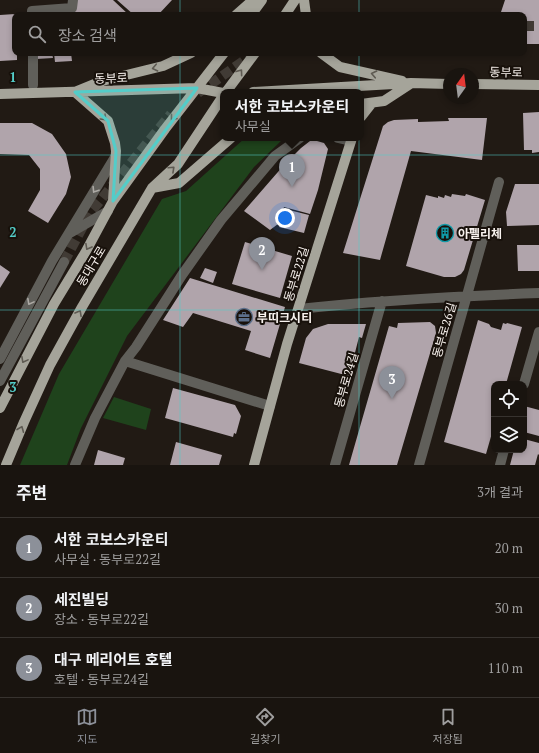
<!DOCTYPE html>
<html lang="ko">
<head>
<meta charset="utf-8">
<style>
  body { margin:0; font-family:"PT Serif","Noto Sans KR",serif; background:#26211d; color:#f1f3f6 }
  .controls { position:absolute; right:12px; bottom:12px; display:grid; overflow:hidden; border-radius:8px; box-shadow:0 2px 6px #0003 }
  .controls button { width:36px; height:36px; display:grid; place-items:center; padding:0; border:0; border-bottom:1px solid #37332f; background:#19140f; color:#f1f3f6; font:20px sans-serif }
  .compass { position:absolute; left:443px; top:68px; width:36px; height:36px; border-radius:50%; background:#19140f; box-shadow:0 2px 6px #0003; rotate:14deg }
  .you { position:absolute; left:285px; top:218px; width:14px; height:14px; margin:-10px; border:3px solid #fff; border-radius:50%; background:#1a73e8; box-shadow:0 0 0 6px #1a73e833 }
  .badge { display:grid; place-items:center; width:26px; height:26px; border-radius:50%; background:#8c9099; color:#fff; font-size:13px; font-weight:700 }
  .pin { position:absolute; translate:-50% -33px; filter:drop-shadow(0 1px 2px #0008) }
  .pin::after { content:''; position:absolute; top:21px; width:14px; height:12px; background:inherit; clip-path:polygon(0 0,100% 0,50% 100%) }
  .popup { position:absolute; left:220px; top:89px; width:144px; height:52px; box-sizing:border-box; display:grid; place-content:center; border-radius:8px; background:#19140f; filter:drop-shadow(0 1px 3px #0005); font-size:13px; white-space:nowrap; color:#9f9e9e }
  .popup b { font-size:15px; color:#f1f3f6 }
  .popup::after { content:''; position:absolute; left:50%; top:100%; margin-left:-8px; border:8px solid transparent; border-top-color:#19140f }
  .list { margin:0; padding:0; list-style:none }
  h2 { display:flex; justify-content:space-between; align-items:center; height:52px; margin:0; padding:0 16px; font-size:17px }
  h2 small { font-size:13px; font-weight:400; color:#9f9e9e }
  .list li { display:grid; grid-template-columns:26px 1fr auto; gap:12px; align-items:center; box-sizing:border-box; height:60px; padding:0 16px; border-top:1px solid #37332f }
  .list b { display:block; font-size:15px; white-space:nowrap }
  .list p { margin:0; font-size:13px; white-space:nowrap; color:#9f9e9e }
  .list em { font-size:13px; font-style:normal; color:#9f9e9e }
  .icon { flex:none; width:22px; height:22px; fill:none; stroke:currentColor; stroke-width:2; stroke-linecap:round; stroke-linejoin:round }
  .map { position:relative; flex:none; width:539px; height:465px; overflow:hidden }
  .search { position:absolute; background:#19140f; box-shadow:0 2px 6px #0003; left:12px; right:12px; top:12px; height:44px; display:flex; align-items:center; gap:10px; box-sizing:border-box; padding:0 14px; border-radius:8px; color:#9f9e9e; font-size:15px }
  .sheet { height:232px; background:#19140f }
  nav { display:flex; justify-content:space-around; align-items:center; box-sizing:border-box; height:56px; border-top:1px solid #37332f; background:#19140f; font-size:11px; color:#9f9e9e }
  nav a { display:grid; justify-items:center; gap:2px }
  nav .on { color:#8c9099 }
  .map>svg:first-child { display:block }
  .green { fill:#1f431c }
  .building { fill:#b0a4ab }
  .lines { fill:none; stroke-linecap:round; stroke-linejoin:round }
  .minor-tunnel { stroke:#413b35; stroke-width:10; stroke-dasharray:10 5; stroke-linecap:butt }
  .minor { stroke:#605f5a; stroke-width:10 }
  .major { stroke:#a5a49a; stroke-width:10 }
  .oneway { stroke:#5e5a52 }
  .oneway2 { stroke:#aca9a4 }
  .marked { fill:#53cdc9; fill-opacity:0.2; stroke:#53cdc9; stroke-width:3; stroke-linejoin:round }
  .grid { fill:none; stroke:#53cdc9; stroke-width:1; stroke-opacity:0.55 }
  .labels { text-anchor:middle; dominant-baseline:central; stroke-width:4; stroke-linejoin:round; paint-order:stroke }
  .street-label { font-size:12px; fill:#f9f3ef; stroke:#18110b }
  .poi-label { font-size:12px; font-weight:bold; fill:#f9f3ef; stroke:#18110b; text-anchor:start }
  .grid-label { font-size:13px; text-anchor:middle; font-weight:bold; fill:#53cdc9; stroke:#18110b; stroke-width:4; stroke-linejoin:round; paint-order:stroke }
</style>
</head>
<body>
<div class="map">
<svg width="539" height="465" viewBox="0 0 539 465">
  <rect width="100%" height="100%" fill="#211a14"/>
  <path class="green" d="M245,138H286L281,141L254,167L127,336L81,428L67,465H20L59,374L162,199L186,191Z
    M114,397L151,409L146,430L103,418Z"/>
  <path class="building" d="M75,0H113L129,15H75Z
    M117,0H172L158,15H134Z
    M505,0H539V44H524V15H500Z
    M15,14V53H17V60L0,61V15Z
    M36,53H52L53,58L36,59Z
    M54,53H71L72,61L55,62Z
    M539,112V152L532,153V150H524L523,113Z
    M448,118H487L482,160L411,151L380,260L343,253L383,126L388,122L394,120L418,119V122L449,121Z
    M0,123H32L52,134L66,154L71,177L66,194L48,223L28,211L40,190V169L29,155L0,154Z
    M310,141H317L324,143L328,149L318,190L310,214L284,207L278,224L270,230L244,211L284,165L301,148Z
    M515,184H539V225L507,226L506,212Z
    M452,194L465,196L466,194L485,200L464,270L461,274L455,277H444L406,266L426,195L438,198V196L444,198L445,195L451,197Z
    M285,209L309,215L304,233L279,227Z
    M245,242L292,256L280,298L232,284Z
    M517,245H539V271H518Z
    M0,265L10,272L0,288Z
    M205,268L217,272L213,283L200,278Z
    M190,278L285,307L270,358L245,350L251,331L193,313L183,327L163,320Z
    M478,320L489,324L491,327L501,330L503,323L506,324L507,323L522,327L506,384H494V426L486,454L444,442Z
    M430,322L435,326L436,333L397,465H349L389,326L397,328L398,323Z
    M328,324H366L362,338L359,337L349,376L299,363L306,338L313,329Z
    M173,388L235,405L241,416L236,434L234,433L233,437L165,418Z
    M524,406L539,410V436L524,432Z
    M524,439L539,443V455L538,454L535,465H510L514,450H524Z
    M176,442L222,455L219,465H170Z
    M98,450L125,458L123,465H94Z"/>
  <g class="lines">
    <path class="minor-tunnel" d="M524,26H539
      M198,93L252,55
      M64,262L90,213L171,114"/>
    <path class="minor" d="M32,15V11L72,8L73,0
      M33,53V85
      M338,138L351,141
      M70,233L108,211
      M299,309C379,300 459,296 539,293
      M0,359L52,261L115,157
      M125,361L270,406
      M0,381L64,262
      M524,384L539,332
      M75,465L95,418L125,361L136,347L182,275L221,220L275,156L300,138
      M335,465L382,301
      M419,465L499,182
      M500,465L504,450"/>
    <path class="major" d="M304,0L306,15
      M236,15L253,0
      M251,15L262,0
      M285,15L295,0
      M321,53L340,67L402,81
      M473,84L539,85
      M226,92L255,53
      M253,92L411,83L449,84
      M0,94L197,88L223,93
      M361,104L384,101L410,84
      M361,117L372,103
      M152,188L179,183L231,138
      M113,201L116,151L115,143L108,121L75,92L102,81L163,66L191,53
      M0,408L54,304L85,253L113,201L165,129L224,53
      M6,465L24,422L50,365L82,307L152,188L178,164L223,96
      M254,465L287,344L352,138"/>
  </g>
  <defs><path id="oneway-chevron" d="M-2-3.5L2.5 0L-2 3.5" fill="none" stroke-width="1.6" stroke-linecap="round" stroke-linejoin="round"/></defs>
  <g class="oneway">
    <use href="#oneway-chevron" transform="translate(155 68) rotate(168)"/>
    <use href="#oneway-chevron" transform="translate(240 72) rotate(-54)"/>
    <use href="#oneway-chevron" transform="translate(374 74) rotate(-168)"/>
    <use href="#oneway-chevron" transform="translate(104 118) rotate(45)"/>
    <use href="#oneway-chevron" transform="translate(173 118) rotate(128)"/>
    <use href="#oneway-chevron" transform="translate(172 169) rotate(-43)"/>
    <use href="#oneway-chevron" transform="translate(88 247) rotate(119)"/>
    <use href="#oneway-chevron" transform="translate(79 313) rotate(-61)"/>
    <use href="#oneway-chevron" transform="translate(24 360) rotate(118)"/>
    <use href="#oneway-chevron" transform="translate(21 429) rotate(-68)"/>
  </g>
  <g class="oneway2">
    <use href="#oneway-chevron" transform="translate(95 190) rotate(122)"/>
    <use href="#oneway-chevron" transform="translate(30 302) rotate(118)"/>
  </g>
  <path class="marked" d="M197,88L113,201L116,151L108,121L75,92Z"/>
  <path class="grid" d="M180,0V15M359,0V15M180,53V465M359,53V465M0,155H539M0,310H539"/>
  <defs>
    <g id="building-ring" transform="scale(0.9)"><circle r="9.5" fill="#18110b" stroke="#0f9aa8" stroke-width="1.5"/><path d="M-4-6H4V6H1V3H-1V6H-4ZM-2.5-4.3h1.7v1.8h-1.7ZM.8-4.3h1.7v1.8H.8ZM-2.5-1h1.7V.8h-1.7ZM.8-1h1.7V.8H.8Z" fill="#0f9aa8"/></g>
    <g id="office-ring" transform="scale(0.9)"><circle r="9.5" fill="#18110b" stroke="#5c6f8a" stroke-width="1.5"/><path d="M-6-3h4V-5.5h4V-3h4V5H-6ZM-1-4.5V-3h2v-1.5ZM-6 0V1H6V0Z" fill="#5c6f8a"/></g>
  </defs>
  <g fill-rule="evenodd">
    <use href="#building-ring" x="445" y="233"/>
    <use href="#office-ring" x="244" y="317"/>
  </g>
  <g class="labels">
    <g class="street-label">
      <text transform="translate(506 72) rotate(1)">동부로</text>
      <text transform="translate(111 78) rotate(-2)">동부로</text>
      <text transform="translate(91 266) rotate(-59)">동대구로</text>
      <text transform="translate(296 274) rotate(-73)">동부로22길</text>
      <text transform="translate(444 330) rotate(-74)">동부로26길</text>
      <text transform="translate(346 380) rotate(-74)">동부로24길</text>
    </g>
    <g class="poi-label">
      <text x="458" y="233">아펠리체</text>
      <text x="257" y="317">부띠크시티</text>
    </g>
  </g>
  <g class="grid-label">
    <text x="13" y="82">1</text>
    <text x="13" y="237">2</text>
    <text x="13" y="392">3</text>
  </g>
</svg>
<div class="controls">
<button><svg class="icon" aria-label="locate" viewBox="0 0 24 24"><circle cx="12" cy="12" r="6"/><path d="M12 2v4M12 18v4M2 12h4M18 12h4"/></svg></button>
<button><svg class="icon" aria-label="layers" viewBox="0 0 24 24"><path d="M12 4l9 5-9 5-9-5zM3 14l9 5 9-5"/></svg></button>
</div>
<svg class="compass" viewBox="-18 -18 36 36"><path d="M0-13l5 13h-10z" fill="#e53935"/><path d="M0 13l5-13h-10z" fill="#9f9e9e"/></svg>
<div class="you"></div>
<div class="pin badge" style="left:292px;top:187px">1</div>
<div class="popup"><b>서한 코보스카운티</b>사무실</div>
<div class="pin badge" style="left:262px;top:270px">2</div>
<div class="pin badge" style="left:392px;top:399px">3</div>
<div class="search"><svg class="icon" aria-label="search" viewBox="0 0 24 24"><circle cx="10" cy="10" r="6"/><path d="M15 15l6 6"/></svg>장소 검색</div>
</div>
<section class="sheet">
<h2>주변<small>3개 결과</small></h2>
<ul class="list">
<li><span class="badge">1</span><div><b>서한 코보스카운티</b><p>사무실 · 동부로22길</p></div><em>20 m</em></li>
<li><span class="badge">2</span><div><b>세진빌딩</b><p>장소 · 동부로22길</p></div><em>30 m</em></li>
<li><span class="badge">3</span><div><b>대구 메리어트 호텔</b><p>호텔 · 동부로24길</p></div><em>110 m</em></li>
</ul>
</section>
<nav>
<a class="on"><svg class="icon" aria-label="map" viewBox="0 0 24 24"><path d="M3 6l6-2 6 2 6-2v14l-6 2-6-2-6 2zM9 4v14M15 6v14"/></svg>지도</a>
<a><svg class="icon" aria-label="directions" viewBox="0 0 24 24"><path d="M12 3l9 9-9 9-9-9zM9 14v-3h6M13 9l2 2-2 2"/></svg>길찾기</a>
<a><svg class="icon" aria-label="saved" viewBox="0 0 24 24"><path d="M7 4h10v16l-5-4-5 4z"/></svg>저장됨</a>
</nav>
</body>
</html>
